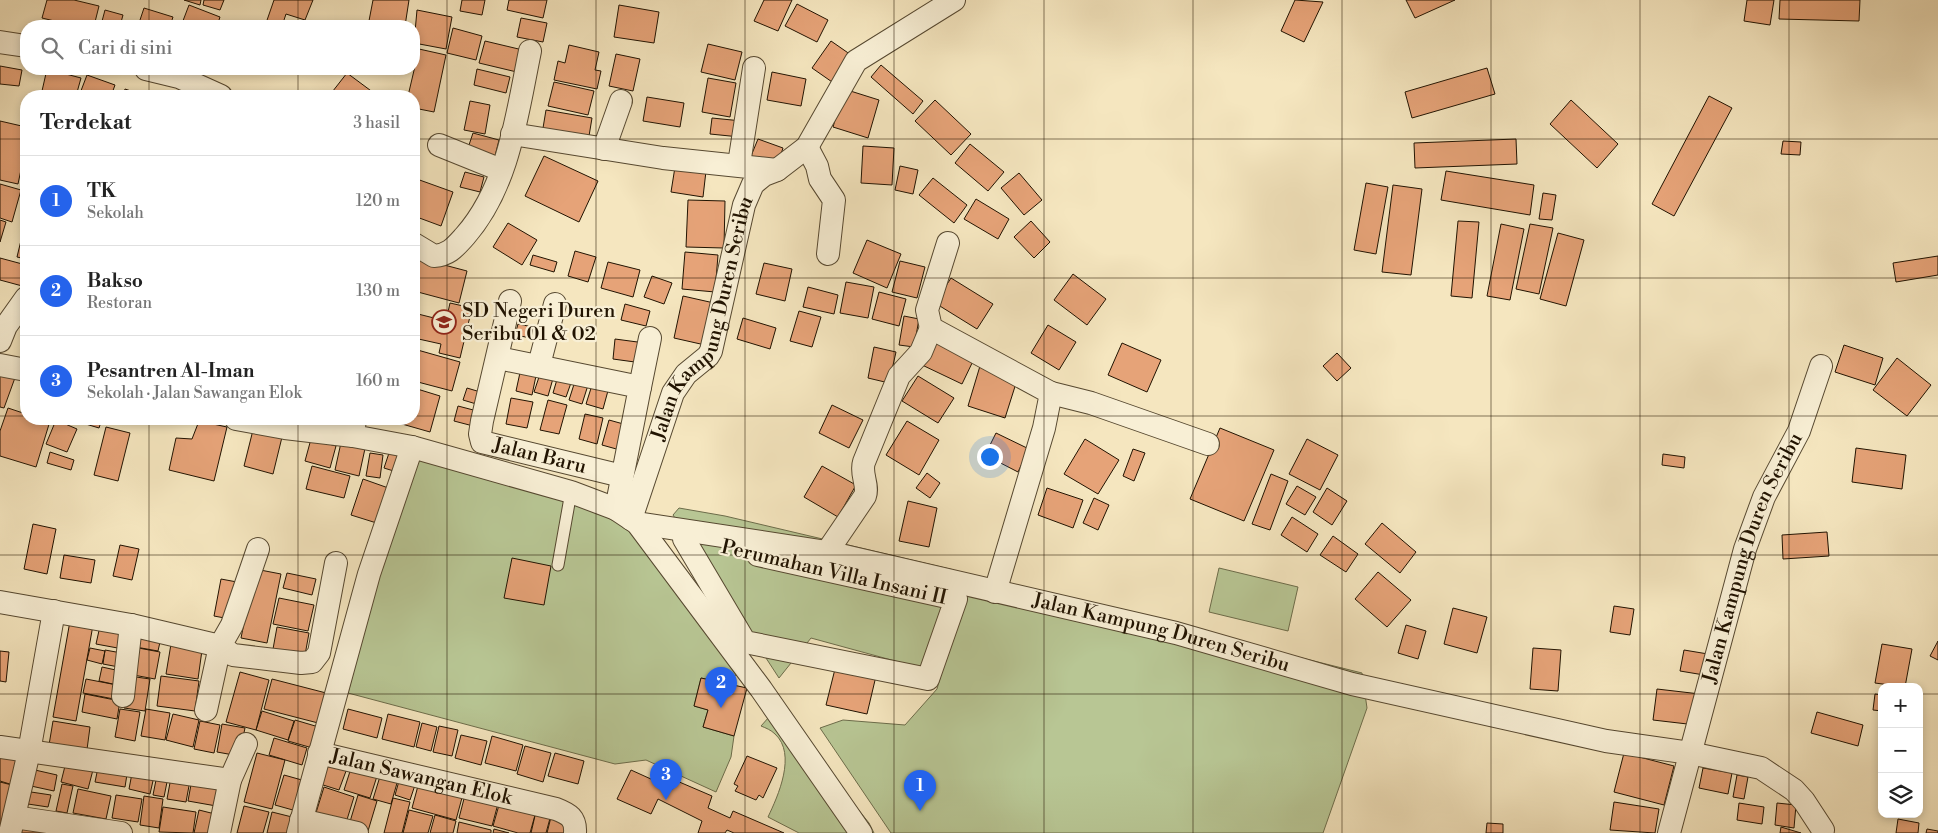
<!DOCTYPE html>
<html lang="id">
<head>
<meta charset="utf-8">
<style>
  body { margin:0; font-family:"Libre Bodoni",serif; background:#f2f2f2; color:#222 }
  .controls { position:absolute; right:15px; bottom:15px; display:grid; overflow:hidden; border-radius:10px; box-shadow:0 2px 8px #0003 }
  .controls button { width:45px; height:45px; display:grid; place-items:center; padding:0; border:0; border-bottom:1px solid #e0e0e0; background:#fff; color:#222; font:25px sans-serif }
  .you { position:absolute; left:989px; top:456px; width:18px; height:18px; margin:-12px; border:4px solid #fff; border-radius:50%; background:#1a73e8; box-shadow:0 0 0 8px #1a73e833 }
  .badge { display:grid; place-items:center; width:32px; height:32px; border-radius:50%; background:#2563eb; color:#fff; font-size:16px; font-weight:700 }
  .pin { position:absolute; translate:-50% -41px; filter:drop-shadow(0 1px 2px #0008) }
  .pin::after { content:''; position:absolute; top:26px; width:18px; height:15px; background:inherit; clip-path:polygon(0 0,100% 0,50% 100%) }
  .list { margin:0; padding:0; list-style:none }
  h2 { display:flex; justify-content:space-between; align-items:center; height:65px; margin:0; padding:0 20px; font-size:21px }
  h2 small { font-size:16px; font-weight:400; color:#767676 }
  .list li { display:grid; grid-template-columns:32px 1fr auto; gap:15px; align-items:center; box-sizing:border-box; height:90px; padding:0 20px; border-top:1px solid #e0e0e0 }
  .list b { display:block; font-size:19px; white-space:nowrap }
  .list p { margin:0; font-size:16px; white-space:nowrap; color:#767676 }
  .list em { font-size:16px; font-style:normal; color:#767676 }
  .icon { flex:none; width:28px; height:28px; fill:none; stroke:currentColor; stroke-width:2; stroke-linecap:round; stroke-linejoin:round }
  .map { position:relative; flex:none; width:1938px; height:833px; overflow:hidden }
  .search { position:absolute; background:#fff; box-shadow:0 2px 8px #0003; left:20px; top:20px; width:400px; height:55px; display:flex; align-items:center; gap:12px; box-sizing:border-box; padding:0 18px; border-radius:20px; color:#767676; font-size:19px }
  .panel { position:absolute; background:#fff; box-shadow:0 2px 8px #0003; left:20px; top:90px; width:400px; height:335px; border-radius:20px }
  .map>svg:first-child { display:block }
  .green { fill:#b8c694; stroke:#6c6c4a }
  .building { fill:#e6a378; stroke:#211301 }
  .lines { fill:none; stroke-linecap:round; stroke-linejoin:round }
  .lane-casing { stroke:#564830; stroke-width:13 }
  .street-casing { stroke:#564830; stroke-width:24 }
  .lane { stroke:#f8efd5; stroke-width:11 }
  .street { stroke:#f8efd5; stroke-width:22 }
  .grid { fill:none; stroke:#211301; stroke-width:1; stroke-opacity:0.55 }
  .labels { text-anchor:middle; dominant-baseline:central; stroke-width:4.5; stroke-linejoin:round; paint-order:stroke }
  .poi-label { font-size:20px; fill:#211301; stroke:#f8efd5; text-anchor:start }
  .street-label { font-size:20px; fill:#211301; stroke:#f8efd5 }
</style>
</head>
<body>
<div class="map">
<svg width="1938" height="833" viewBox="0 0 1938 833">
  <rect width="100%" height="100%" fill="#f5e6bf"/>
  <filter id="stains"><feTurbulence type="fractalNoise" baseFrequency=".004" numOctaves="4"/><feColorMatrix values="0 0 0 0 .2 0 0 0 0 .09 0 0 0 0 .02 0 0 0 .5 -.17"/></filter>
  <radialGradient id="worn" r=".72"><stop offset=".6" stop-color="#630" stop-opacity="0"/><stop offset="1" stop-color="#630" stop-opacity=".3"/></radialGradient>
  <path class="green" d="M420,448L638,502L746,661L729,684L701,678L694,706L708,710L703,727L734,736L731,757L716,792L646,760L615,764L348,693L380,565Z
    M679,508L725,516L954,570L928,670L811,638L779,678L673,515Z
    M1219,568L1298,587L1288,631L1209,612Z
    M969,575L1362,673L1367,708L1323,833H891L820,728L843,720L905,725L937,689Z
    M777,708L869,823L874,833H799L768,817C778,796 797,754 775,734C771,730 766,728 761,726Z"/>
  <path class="building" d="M47,0H74L99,6L94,26H75L42,18Z
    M184,0H201L200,5Z
    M204,0H224L220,10L203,5Z
    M274,0H313L305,20L286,14L282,26H265Z
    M373,0H409L405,26H368Z
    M462,0H485L482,15L460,11Z
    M509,0H547L543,18L507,10Z
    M764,0H792L778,31L754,21Z
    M1295,0L1323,2L1304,42L1281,31Z
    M1406,0H1455L1415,18Z
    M1747,0H1774L1770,25L1744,21Z
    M1780,0H1860L1859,21L1779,19Z
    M797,4L828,20L817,42L785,26Z
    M189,5L220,17L217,26H181Z
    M619,5L659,12L654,43L614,37Z
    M144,8L173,17L170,26H138Z
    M105,10L123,15L120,26L101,25Z
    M417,10L452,17L446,49L414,43Z
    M521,18L547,23L543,42L517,37Z
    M453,28L482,36L476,60L447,53Z
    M485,41L527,51L521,73L479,63Z
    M831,41L854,57L835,84L812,68Z
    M708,44L742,52L735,80L701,72Z
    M569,45L599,52L595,70L601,71L597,89L554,80L558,61L565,63Z
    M419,49L446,55L434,112L414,108V96H408Z
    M616,54L640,59L633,91L609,86Z
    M881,65L923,101L913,114L871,77Z
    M0,66L22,70L19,86L0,84Z
    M1487,68L1495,94L1412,118L1405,92Z
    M47,69L81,78L76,96H61L42,91Z
    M477,69L510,77L506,93L474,85Z
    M772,72L806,79L801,106L767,100Z
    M347,73L378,96H329Z
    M87,75L115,85L111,96H79Z
    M708,78L736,83L730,117L702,112Z
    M554,82L594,91L588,115L548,106Z
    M125,89L146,96H123Z
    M844,89L879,100L868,138L833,127Z
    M1709,96L1732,108L1674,216L1652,204Z
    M647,97L684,103L680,127L643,121Z
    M935,100L971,134L951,155L915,121Z
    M1571,100L1618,144L1597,168L1550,124Z
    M470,101L490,105L485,134L464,130Z
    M546,110L592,118L588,142L542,134Z
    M712,118L742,121L740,137L710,134Z
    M0,121L26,127V146L18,184L0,180Z
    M473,133L499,140L495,156L468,148Z
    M758,139L783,148L777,166L751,156Z
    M1516,139L1517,164L1415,168L1414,143Z
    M1783,141L1801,142L1800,155L1781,154Z
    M970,144L1004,172L988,191L955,163Z
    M863,146L894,148L892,185L861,183Z
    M544,156L598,181L579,222L525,196Z
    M900,166L918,170L913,194L895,190Z
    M675,167L706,171L703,197L671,192Z
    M1446,171L1534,185L1530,215L1441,200Z
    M465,172L484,177L480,192L460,187Z
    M1019,173L1042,200L1024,215L1001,188Z
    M414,178L453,192L441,226L414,216Z
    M933,178L967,205L954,223L919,195Z
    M1366,183L1388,187L1376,254L1354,250Z
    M0,184L21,190L12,222L0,218Z
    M1393,185L1422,189L1411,275L1382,272Z
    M1543,193L1556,195L1552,220L1539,219Z
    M976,199L1009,219L998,239L964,219Z
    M688,200L725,201L724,248L686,247Z
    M0,220L6,222L0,242Z
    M1031,221L1050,242L1034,258L1014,237Z
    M1458,221L1479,222L1472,298L1451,296Z
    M508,223L537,240L522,265L493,247Z
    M1501,224L1524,229L1510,300L1487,296Z
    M1530,224L1553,228L1539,294L1516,289Z
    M24,228L26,229V259L17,257Z
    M1558,233L1584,240L1566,306L1540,299Z
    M867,240L901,254L887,288L853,273Z
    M575,251L596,257L588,282L568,276Z
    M685,252L718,255L715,292L682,289Z
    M533,255L557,262L554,272L530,265Z
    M1938,256V275L1896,282L1893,263Z
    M414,257L467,271L459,303L414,291Z
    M0,258L26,265V287L0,280Z
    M900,261L925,267L917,298L892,292Z
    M608,262L640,270L633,297L601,288Z
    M764,263L792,269L785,301L756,294Z
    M1073,274L1106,299L1087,325L1054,300Z
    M652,276L672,283L664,304L644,297Z
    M951,278L993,304L977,329L935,303Z
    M846,282L874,287L868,318L840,313Z
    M808,287L838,295L834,314L803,307Z
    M879,292L906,299L899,326L872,319Z
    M683,296L714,303L705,345L674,338Z
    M450,303L472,308L460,358L439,353L441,344L414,338V313L446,321Z
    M625,304L650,311L646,326L621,320Z
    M799,311L821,317L812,347L790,341Z
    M904,316L919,319L914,347L899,345Z
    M743,318L776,328L770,349L737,339Z
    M518,324L533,327L531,338L515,335Z
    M1048,325L1076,342L1059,370L1031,353Z
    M615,339L645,343L642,363L613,359Z
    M931,340L974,359L962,384L920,364Z
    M1122,343L1161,360L1147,392L1108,375Z
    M1844,345L1883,358L1875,385L1835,372Z
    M874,347L896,352L889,383L868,378Z
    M414,349L460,362L452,391L414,381Z
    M1337,353L1351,368L1337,381L1323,366Z
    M1897,358L1931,385L1907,416L1873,390Z
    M980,366L1018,377L1005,418L968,406Z
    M521,368L537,371L532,395L516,391Z
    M0,369L16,375L4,408L0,407Z
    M541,371L554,375L548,396L534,392Z
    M558,376L572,380L566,397L553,393Z
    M918,376L954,398L938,423L902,401Z
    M576,378L589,382L582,404L569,400Z
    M593,382L609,387L603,409L586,404Z
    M414,388L440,396L430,432L388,420L414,419Z
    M467,388L487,394L483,406L463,400Z
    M511,398L533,402L527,428L506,424Z
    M548,400L567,405L559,434L540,430Z
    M832,405L863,420L849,448L819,433Z
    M458,406L481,412L477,427L454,421Z
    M8,408L26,414V419L50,421L36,467L0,456V431Z
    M585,414L603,418L597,444L579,439Z
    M69,419H102L99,428Z
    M56,420L77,429L67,452L46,444Z
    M609,420L627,425L620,450L602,445Z
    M199,421L227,427L214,481L169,470L176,438L192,439Z
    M907,421L939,440L919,475L886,455Z
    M254,426L283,433L273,474L244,466Z
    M106,427L130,433L118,481L94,475Z
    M1220,428L1274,450L1244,521L1190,499Z
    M996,433L1029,449L1018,472L985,455Z
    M342,438L366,444L359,476L335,470Z
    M311,439L336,446L330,468L305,461Z
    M1085,439L1119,460L1098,494L1064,474Z
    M1307,439L1338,455L1320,490L1289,474Z
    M1856,448L1906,455L1902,489L1852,482Z
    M1133,449L1145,453L1134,481L1123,476Z
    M390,450L406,455L400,473L384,468Z
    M50,452L74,460L71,470L47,463Z
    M370,453L383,455L380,478L366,476Z
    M1663,454L1685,457L1684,468L1662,465Z
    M312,466L350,476L344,498L306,489Z
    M822,466L856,485L838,517L804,497Z
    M927,473L940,483L930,498L916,488Z
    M1271,474L1288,481L1270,530L1252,524Z
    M363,479L394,490L383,525L351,515Z
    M1297,486L1316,497L1305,515L1286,504Z
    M1047,488L1083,500L1073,528L1038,515Z
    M1327,488L1347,501L1332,525L1313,512Z
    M1094,498L1109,505L1098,530L1083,523Z
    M908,501L937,508L929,547L899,541Z
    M1292,517L1318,534L1307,552L1281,535Z
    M1382,523L1416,552L1400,573L1365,544Z
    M33,524L56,529L47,574L24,569Z
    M1827,532L1829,556L1783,559L1782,535Z
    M1333,536L1358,554L1346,572L1320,555Z
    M120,545L139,549L132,580L113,576Z
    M64,555L95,560L91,583L60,578Z
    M512,558L551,566L544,605L504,598Z
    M255,569L281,574L267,643L241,638Z
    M1378,572L1411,600L1387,627L1355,599Z
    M287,573L316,579L312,595L283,588Z
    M221,579L237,582L230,619L214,616Z
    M279,598L314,605L308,631L273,624Z
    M1614,606L1634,609L1630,635L1610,632Z
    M1453,608L1487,617L1477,653L1444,644Z
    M70,621L93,625L76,721L53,717Z
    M1406,625L1426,631L1418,659L1398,653Z
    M100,626L127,631L123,649L96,644Z
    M277,627L309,633L305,655L273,649Z
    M133,628L162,633L158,651L130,646Z
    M172,638L203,643L198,679L166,674Z
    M1938,641V660L1930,656Z
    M1882,644L1912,649L1905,687L1875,683Z
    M133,647L160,652L155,679L128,674Z
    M90,648L105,651L102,664L87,660Z
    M1533,648L1561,650L1558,691L1530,689Z
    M105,650L127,654L124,668L103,664Z
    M1684,650L1708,654L1704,675L1680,671Z
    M0,651L9,652L6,682L0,681Z
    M102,667L125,672L122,686L99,681Z
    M835,669L876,676L867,714L826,705Z
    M240,672L269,680L256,730L226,722Z
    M129,676L150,679L145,711L124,708Z
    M161,676L199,681L195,711L157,706Z
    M701,678L747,688L734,736L703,727L708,710L694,706Z
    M86,679L122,686L119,700L83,693Z
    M272,679L330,694L322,724L264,709Z
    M1657,689L1700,694L1696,725L1653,720Z
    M85,694L120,701L117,719L82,712Z
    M1875,694L1882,695V711L1873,710Z
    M120,709L140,712L135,741L115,737Z
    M146,709L170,713L165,740L141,736Z
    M348,709L382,718L377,738L343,729Z
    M262,711L294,721L288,740L256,730Z
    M1817,712L1863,725L1858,746L1811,733Z
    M173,714L199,720L193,747L166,740Z
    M388,714L420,722L414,747L382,739Z
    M295,720L322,728L316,749L288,741Z
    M53,721L90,727L86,757L48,751Z
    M200,721L220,725L214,753L194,749Z
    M422,723L437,727L431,751L416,747Z
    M222,724L245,728L239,756L217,752Z
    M439,726L458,730L452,756L433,752Z
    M461,735L487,741L481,765L455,758Z
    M492,736L523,745L516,771L485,763Z
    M274,738L307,748L302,765L269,755Z
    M525,746L551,753L543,782L517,774Z
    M0,749L22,755L13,785L0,781Z
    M257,753L285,760L272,809L244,802Z
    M555,753L584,761L578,784L548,776Z
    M1624,753L1674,766L1664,805L1614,792Z
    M329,756L349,763L339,790L320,784Z
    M747,756L777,768L763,798L759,795L756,800L735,791L738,786L734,784Z
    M67,758L94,766L88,789L61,782Z
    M353,762L379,770L370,798L344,790Z
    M99,763L128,768L125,787L95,782Z
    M133,768L155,772L150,794L129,789Z
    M1703,768L1732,773L1728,794L1699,788Z
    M35,770L57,775L54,791L31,786Z
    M158,770L169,772L164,797L153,795Z
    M382,770L399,776L391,804L373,799Z
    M631,770L673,789L677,781L712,796L708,808L730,818L733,811L784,833H734L727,830L725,833H698L702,821L658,799L651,814L617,799Z
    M172,772L191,775L186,802L167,799Z
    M401,774L417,779L410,800L395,795Z
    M284,775L309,782L300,812L275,805Z
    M1737,775L1748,777L1744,799L1733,797Z
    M192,779L226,785L222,807L188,801Z
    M0,782L20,787L0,833Z
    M419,782L463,794L456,820L412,808Z
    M62,784L73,786L67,813L56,811Z
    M324,787L354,797L345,826L315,816Z
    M78,789L111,796L106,819L73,813Z
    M466,791L499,800L492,826L459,818Z
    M31,792L51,795L48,807L28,804Z
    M116,795L142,799L138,822L112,818Z
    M358,795L377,801L368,831L349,825Z
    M144,796L163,799L159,828L140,825Z
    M393,798L410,802L402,833H384Z
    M501,798L537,808L530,833H518L493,826Z
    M1614,802L1659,809L1655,833L1610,830Z
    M1739,803L1764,807L1762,824L1737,820Z
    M1777,803L1796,805L1794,828L1775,825Z
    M244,806L269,812L263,833H237Z
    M163,807L196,812L193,833L159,832Z
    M537,807L552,811L546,833H531Z
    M199,810L219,815L214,833H194Z
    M409,810L433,816L428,833H403Z
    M272,812L300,819L297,833H267Z
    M552,813L571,818L567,833H547Z
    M435,815L456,821L453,833H430Z
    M1898,819L1919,823L1918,833H1896Z
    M459,822L491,830V833H457Z
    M1487,823L1503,824V833H1486Z
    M1781,827L1801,833H1780Z
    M17,828L40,832V833H16Z
    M494,829L509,833H493Z
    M1927,829L1938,831V833H1926Z"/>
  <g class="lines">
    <g class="lane-casing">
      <path id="lane" d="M558,565L571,492"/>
    </g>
    <g class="street-casing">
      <g id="street">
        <path d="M0,42L26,46"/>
        <path d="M146,69L179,77L221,96"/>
        <path d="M512,134L663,158L777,170"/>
        <path d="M439,145L501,170"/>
        <path d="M807,147L817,166L820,179L834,200L828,254"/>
        <path d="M604,149L621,101"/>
        <path d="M739,164L754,68"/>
        <path d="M948,243L927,310L931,328L1051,393L1044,428L995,592"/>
        <path d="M414,244L434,256C449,255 455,247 465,236C509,186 517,114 530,51"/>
        <path id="s1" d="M510,301L482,421L480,434L482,442L622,476"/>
        <path d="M0,341L6,326L26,298"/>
        <path d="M498,358L640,387L616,509"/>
        <path d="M0,365L26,370"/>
        <path d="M539,365L555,304"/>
        <path d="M640,387L650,338"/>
        <path d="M1051,393L1091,403L1208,444"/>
        <path d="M236,419L285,428L353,436"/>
        <path d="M355,419L353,436L412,447L571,492L616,509L637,523L761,689L861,833"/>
        <path id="s2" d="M631,519L673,393L686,374L708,356L711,351L744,205L753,184L764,175L777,170L807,147L856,61L954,0"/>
        <path id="s3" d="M637,523L827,552L1176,633L1352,684L1606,741L1690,753L1761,768L1794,790L1804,801L1823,830"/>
        <path d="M684,539L745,642L928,679L956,599L758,555"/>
        <path d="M827,552L865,496C869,485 860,474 864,462L899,376L921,352L931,328"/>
        <path d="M0,602L131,625L220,646L232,625L258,549"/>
        <path d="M123,696L131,625"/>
        <path d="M206,710L220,646L233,655L301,663L312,662L319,653L336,563"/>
        <path d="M0,747L230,780"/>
        <path id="s4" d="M319,753L556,809C569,814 576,818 575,833"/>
        <path d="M14,817L121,833"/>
        <path d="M301,820L357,833"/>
        <path d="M10,833L29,752L54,611"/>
        <path d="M219,833L230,780L246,744"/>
        <path d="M298,833L369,574L412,447"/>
        <path id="s5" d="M1669,833L1745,549L1764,497L1799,431L1821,366"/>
      </g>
    </g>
    <use href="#lane" class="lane"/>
    <use href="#street" class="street"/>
  </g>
  <path class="grid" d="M149,0V26M298,0V26M447,0V833M596,0V833M745,0V833M894,0V833M1044,0V833M1193,0V833M1342,0V833M1491,0V833M1640,0V833M1789,0V833M149,69V96M298,69V96M0,139H26M414,139H1938M0,278H26M414,278H1938M0,416H26M414,416H1938M149,419V833M298,419V833M0,555H1938M0,694H1882M1919,694H1938"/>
  <defs>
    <g id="school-ring" transform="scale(1.25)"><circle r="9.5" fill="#f8efd5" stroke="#8f2418" stroke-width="1.5"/><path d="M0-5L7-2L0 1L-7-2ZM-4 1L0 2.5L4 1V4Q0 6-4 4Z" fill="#8f2418"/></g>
  </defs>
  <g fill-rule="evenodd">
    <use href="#school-ring" x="444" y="322"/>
  </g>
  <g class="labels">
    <g class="poi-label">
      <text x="462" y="311">SD Negeri Duren<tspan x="462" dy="23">Seribu 01 &amp; 02</tspan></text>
    </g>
    <g class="street-label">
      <text stroke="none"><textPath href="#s2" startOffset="216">Jalan Kampung Duren Seribu</textPath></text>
      <text stroke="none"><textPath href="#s1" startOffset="204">Jalan Baru</textPath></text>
      <text stroke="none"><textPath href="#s5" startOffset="288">Jalan Kampung Duren Seribu</textPath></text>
      <text transform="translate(834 573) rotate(13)">Perumahan Villa Insani II</text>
      <text stroke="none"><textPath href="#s3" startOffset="536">Jalan Kampung Duren Seribu</textPath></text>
      <text stroke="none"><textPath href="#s4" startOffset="105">Jalan Sawangan Elok</textPath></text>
    </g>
  </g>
  <rect width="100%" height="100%" filter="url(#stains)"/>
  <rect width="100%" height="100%" fill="url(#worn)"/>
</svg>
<div class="controls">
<button>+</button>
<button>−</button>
<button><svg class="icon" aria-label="layers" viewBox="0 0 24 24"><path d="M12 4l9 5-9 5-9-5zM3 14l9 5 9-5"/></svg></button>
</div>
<div class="you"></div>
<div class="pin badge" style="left:920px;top:811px">1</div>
<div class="pin badge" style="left:721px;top:708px">2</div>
<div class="pin badge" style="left:666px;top:800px">3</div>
<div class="search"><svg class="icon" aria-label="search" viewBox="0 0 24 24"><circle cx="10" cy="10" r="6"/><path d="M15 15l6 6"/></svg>Cari di sini</div>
<section class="panel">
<h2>Terdekat<small>3 hasil</small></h2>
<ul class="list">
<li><span class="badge">1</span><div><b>TK</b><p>Sekolah</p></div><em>120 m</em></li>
<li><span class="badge">2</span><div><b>Bakso</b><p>Restoran</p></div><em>130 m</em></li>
<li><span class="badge">3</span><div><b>Pesantren Al-Iman</b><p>Sekolah · Jalan Sawangan Elok</p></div><em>160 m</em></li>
</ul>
</section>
</div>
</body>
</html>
